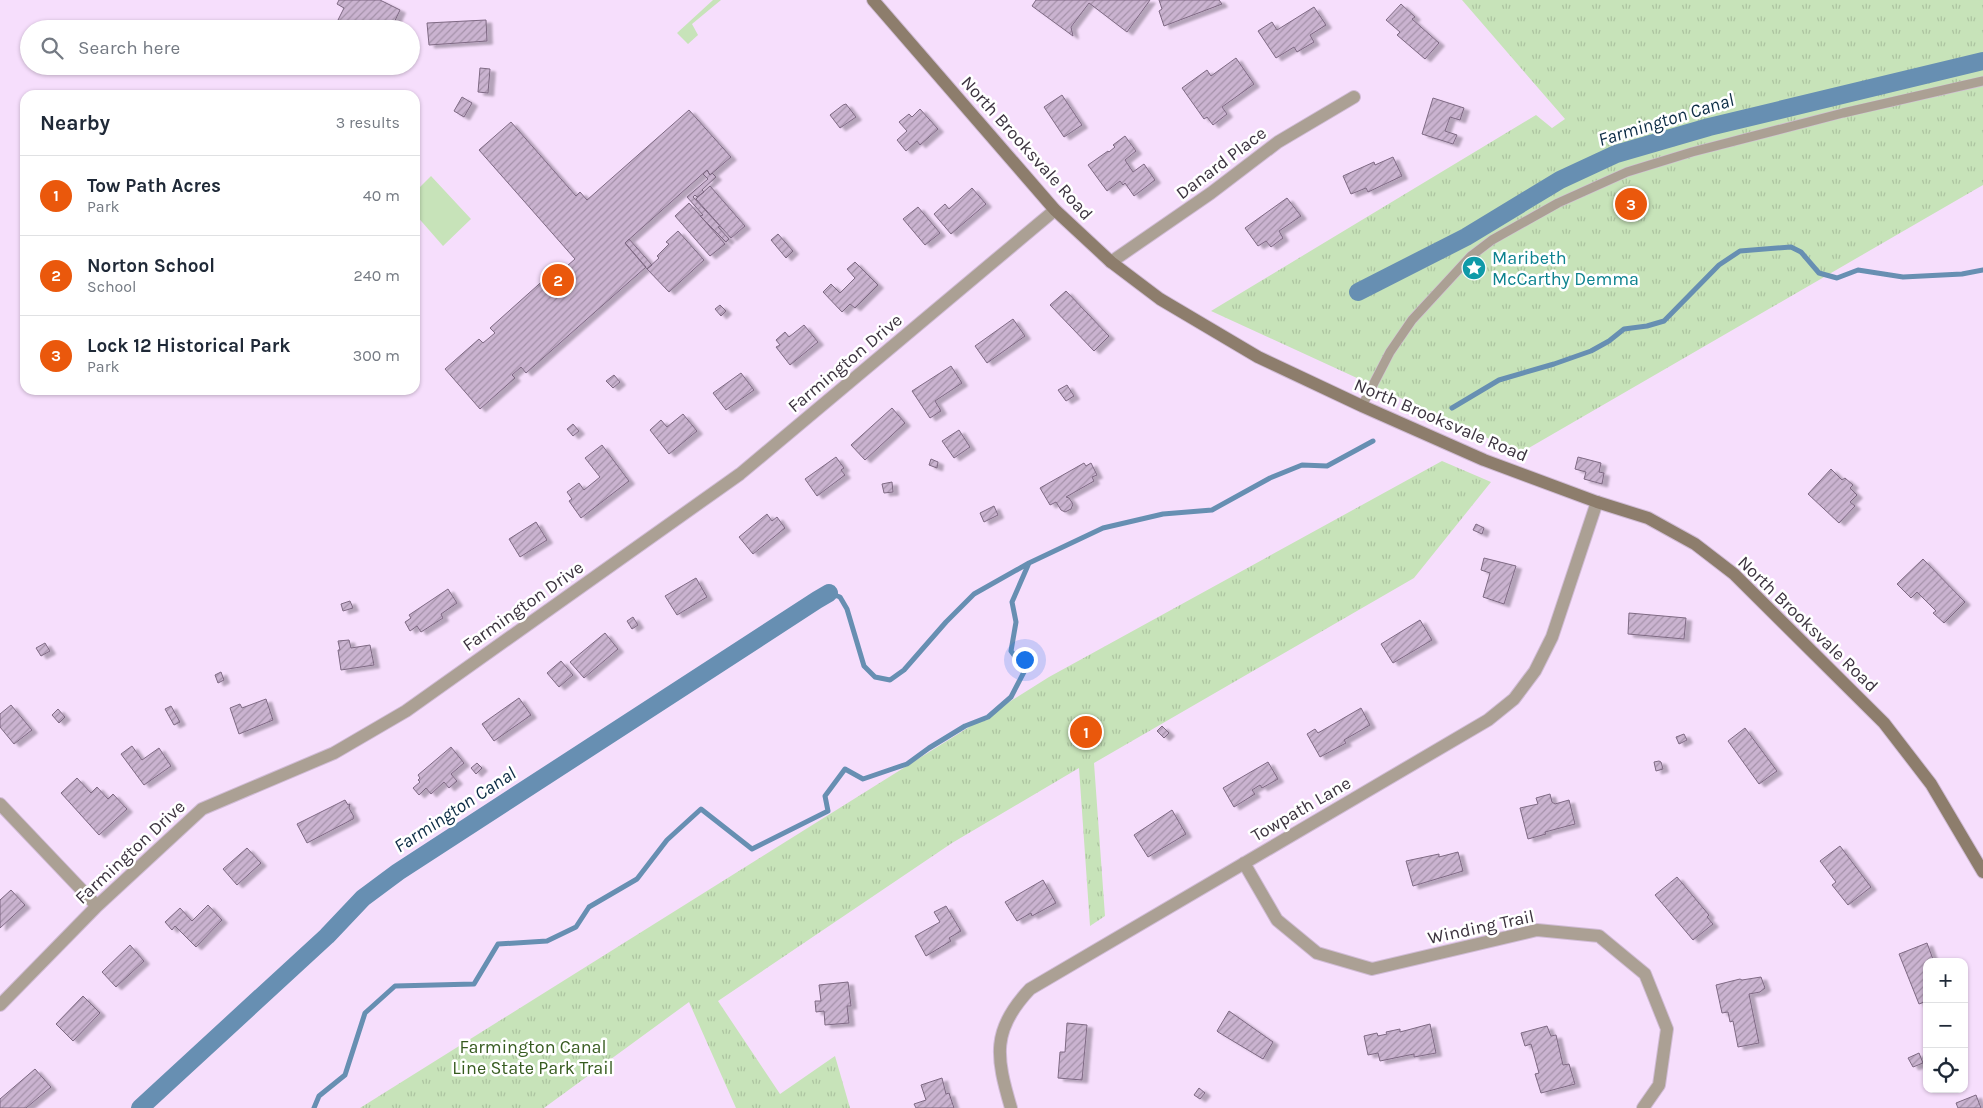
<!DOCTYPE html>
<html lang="en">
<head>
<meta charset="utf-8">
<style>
  body { margin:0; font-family:Karla,sans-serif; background:#f2f2f3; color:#1f2937 }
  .controls { position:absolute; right:15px; bottom:15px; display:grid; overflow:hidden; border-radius:10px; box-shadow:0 1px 4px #0004 }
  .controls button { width:45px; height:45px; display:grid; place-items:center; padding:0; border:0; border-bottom:1px solid #e0e1e3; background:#fff; color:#1f2937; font:25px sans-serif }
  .you { position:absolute; left:1024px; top:659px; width:18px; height:18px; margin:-12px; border:4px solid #fff; border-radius:50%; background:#1a73e8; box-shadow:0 0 0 8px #1a73e833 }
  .badge { display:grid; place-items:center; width:32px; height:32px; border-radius:50%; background:#ea580c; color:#fff; font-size:16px; font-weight:700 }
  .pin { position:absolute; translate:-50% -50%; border:2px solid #fff; box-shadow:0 1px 5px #0006 }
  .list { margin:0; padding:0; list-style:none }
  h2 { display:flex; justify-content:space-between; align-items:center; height:65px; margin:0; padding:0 20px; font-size:21px }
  h2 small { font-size:16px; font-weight:400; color:#747a83 }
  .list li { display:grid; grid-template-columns:32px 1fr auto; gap:15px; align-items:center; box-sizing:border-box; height:80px; padding:0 20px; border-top:1px solid #e0e1e3 }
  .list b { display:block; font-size:19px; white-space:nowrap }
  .list p { margin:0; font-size:16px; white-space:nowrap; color:#747a83 }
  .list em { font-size:16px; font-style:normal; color:#747a83 }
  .icon { flex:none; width:28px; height:28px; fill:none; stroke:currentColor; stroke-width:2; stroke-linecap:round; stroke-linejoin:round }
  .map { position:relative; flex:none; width:1983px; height:1108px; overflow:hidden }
  .search { position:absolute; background:#fff; box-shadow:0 1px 4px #0004; left:20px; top:20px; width:400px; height:55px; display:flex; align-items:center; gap:12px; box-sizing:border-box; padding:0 18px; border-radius:28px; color:#747a83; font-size:19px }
  .panel { position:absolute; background:#fff; box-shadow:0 1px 4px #0004; left:20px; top:90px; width:400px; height:305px; border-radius:15px }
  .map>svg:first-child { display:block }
  .green { fill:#c7e3b9 }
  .park { fill:url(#park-tufts) }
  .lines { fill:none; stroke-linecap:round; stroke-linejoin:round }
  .stream { stroke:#678fb2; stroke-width:5 }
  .canal { stroke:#678fb2; stroke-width:18 }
  .building { fill:url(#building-hatch); stroke:#7e6983; filter:url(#shadow) }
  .lane-casing { stroke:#d1bcd6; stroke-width:10 }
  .street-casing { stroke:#d1bcd6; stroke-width:14 }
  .secondary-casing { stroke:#d1bcd6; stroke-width:14 }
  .lane { stroke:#aba094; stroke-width:9 }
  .street { stroke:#aba094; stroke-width:12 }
  .secondary { stroke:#8d7d6c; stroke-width:12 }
  .labels { text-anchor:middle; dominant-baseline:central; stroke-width:5; stroke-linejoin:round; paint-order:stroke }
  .street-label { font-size:18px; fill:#3c333f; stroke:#fff }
  .culture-label { font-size:18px; fill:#0d838f; stroke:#fff; text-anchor:start }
  .park-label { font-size:18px; fill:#365b1f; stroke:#fff }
  .water-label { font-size:19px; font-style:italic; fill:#0c2c45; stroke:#fff }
</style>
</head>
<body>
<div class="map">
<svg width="1983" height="1108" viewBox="0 0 1983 1108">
  <defs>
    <pattern id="park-tufts" width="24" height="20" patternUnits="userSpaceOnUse" patternTransform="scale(1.25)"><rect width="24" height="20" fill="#c7e3b9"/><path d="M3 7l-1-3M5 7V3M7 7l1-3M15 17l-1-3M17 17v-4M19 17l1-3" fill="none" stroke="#acc3a0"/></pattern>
    <pattern id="building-hatch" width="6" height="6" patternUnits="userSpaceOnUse" patternTransform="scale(1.25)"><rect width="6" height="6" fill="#cab3d0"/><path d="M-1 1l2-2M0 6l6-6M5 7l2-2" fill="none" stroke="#a592aa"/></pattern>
    <filter id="shadow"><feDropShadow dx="5.5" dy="3" stdDeviation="1" flood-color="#0004"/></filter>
  </defs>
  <rect width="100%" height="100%" fill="#f6defc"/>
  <path class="green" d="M713,0H721L692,24L698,35L688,44L677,33Z
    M431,176L471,219L443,246L415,214V192Z"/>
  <path class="park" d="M1462,0H1983V185L1520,453L1211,311L1536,115L1552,128L1565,119Z
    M1442,461L1491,482L1414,578L1094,763L1105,916L1090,926L1079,768L952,843L718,1001L780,1094L835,1056L850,1108H736L689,1002L544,1108H360L1049,677Z"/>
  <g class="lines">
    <path class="stream" d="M1452,408L1499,380L1554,364L1591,351L1609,341L1624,329L1647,326L1664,321L1719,265L1740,251L1791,247L1801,252L1819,273L1837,278L1858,270L1903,277L1962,274L1983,270
      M829,593L840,597L847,609L864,666L875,677L890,680L904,670L946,622L974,594L1029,563L1103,528L1163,514L1212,510L1270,478L1302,465L1327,466L1373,441
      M314,1108L319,1096L345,1075L365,1013L395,986L474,984L498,944L547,941L576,927L589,907L637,879L667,840L701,809L752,849L828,811L825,796L845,769L863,779L907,764L929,748L965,726L988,717L1011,697L1025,670L1011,651L1016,622L1012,602L1029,563"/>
    <path class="canal" d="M1358,292L1466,237L1560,180L1616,154L1709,127L1983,61
      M140,1108L327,936L363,898L398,872L817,600L829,593"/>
  </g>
  <path class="building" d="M339,0H380L400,10L391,29H385L372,22L369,29H350L346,27L348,24L338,20L344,8L337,4Z
    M1036,0H1150L1127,32L1089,3L1071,27L1073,36L1032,6Z
    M1159,0H1219L1222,4L1164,26L1159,11L1162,9Z
    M1401,4L1415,17L1412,19L1439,43L1425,59L1397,35L1400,32L1386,20Z
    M1314,7L1326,25L1310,35L1314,42L1297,52L1294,47L1276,58L1258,31L1272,22L1277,30Z
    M486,20L487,41L429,45L427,23Z
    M1236,58L1254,84L1222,107L1227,114L1213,125L1207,117L1204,119L1182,88L1207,70L1211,76Z
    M480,68L490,69L488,93L478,92Z
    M1062,95L1082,125L1064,137L1044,107Z
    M462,97L472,103L464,117L454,111Z
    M1433,98L1464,108L1460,120L1450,117L1445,131L1457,135L1453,144L1422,134Z
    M846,104L856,117L840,128L830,115L843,105Z
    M920,109L938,129L920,145L917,141L906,151L897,140L907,131L899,122L909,114L912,117Z
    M689,110L731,157L710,175L707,170L625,243L646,267L526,373L521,367L512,375L515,378L480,409L445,369L479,339L483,343L495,333L490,328L557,268L560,272L575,259L479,150L511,122L576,196L580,192L587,200Z
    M1125,136L1136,151L1125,160L1133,172L1144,164L1155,180L1134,196L1125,183L1123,185L1120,181L1107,191L1088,165L1108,151L1109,152L1115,147L1113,145Z
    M1393,157L1402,176L1368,192L1366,188L1351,194L1343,176L1374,162L1375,165Z
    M707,170L710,175L712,173L716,177L702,190L704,192L697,197L695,195L693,197L720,226L718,227L729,239L726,242L700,216L703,215L687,197L708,179L703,174Z
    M710,186L745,226L731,238L696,199Z
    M972,188L986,204L951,234L934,214L945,204L949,209Z
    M1287,198L1301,216L1279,231L1283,238L1271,247L1266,241L1258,246L1245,228Z
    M689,203L725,244L710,256L675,216Z
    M918,207L940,233L925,245L903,219Z
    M678,231L704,260L669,292L647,269L659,258L657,256L669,244L666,242Z
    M778,234L793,251L786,258L771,240Z
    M629,239L652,265L647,269L625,243Z
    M855,262L878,285L855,308L850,304L842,312L823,292L831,284L840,293L855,278L847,269Z
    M1066,291L1109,336L1094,351L1050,305Z
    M720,305L726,311L721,316L715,309Z
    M1013,319L1025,336L987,363L975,346Z
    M804,325L818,342L790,365L776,347L780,345L776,340L785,332L789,337Z
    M951,366L962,383L935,401L941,411L930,418L912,391Z
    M741,373L754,390L726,410L713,393Z
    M614,375L620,382L613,388L606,381Z
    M1067,385L1074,396L1066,401L1058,390Z
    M892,408L905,423L865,460L851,445Z
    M683,414L697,431L669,454L650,430L661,420L667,427Z
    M573,424L579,431L573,436L567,429Z
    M959,430L970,447L954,458L942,441Z
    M602,445L629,481L581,518L569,501L572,499L567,492L579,483L584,490L600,477L585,458Z
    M836,457L844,468L841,470L845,475L817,496L805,479Z
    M1578,457L1601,463L1599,472L1604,473L1602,484L1584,479L1586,472L1575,469Z
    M931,459L938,462L937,468L929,465Z
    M1084,463L1086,466L1091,463L1097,475L1092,477L1094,481L1066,497L1069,498L1073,504L1071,509L1065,512L1061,510L1056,502L1050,505L1040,488Z
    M1831,469L1842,480L1845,478L1853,485L1850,488L1857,495L1850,502L1855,506L1839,523L1808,494Z
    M892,482L893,492L884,493L882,484Z
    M994,506L998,515L984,522L980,513Z
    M767,514L772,521L777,517L785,528L753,554L739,537Z
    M536,522L547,540L520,557L509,539Z
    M1476,524L1484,528L1482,534L1473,530Z
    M1484,558L1516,566L1504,604L1483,597L1490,573L1481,570Z
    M1923,559L1965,602L1944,623L1933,613L1936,611L1917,592L1911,598L1897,584Z
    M696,578L707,597L677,615L665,596Z
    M448,589L457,603L441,614L443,618L421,632L417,626L410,631L405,622L411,618L409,615Z
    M350,601L353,608L343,611L341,604Z
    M1629,613L1686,618L1684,639L1628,634Z
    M633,617L638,625L632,629L627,621Z
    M1420,620L1432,640L1393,663L1381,644Z
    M605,633L618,649L584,678L570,662Z
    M349,640L351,648L370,645L374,665L341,670L338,650H340L338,641Z
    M45,643L50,651L41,656L36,648Z
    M561,661L573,675L559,687L547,673Z
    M221,672L224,680L218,683L215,675Z
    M519,698L531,715L494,741L482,724Z
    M266,699L273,720L239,734L230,708L240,704L242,708Z
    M11,705L32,730L14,744L0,727V714Z
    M171,706L180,722L174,725L165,709Z
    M1361,708L1370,725L1344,740L1346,743L1320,757L1307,734L1315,729L1318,733Z
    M58,709L65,717L59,723L52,715Z
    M1162,726L1169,733L1164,738L1157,731Z
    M1745,728L1777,771L1759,784L1728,741Z
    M1684,734L1687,740L1679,744L1676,737Z
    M132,746L142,760L159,748L171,766L144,785L121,754Z
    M451,747L464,763L451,774L457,781L449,788L444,782L431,794L426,788L419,795L413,788L420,782L418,780L420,778L418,775Z
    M1659,761L1661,762L1663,769L1656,771L1654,762Z
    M1268,762L1278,779L1262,788L1260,785L1252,790L1255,794L1234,807L1223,788Z
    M477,763L482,768L476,774L471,768Z
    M77,778L91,793L97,787L108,799L113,794L127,809L99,835L61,793Z
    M1550,794L1552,802L1555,804L1569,800L1575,824L1545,832L1546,834L1528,839L1520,808L1538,804L1536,798Z
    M345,800L348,805L350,804L349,808L354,817L353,819L307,843L297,824Z
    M1172,810L1186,834L1148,857L1134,835Z
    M1840,846L1871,887L1848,905L1832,885L1836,882L1820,861Z
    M247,848L261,863L237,885L223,869Z
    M1458,852L1463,871L1413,886L1406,861L1439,854V857Z
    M1677,877L1709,915L1707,917L1713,924L1693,940L1655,895Z
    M1043,880L1056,903L1032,916L1031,913L1017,921L1005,902Z
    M11,890L25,905L0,928V900Z
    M208,905L222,920L196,947L175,926L172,930L165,922L180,908L192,921Z
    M946,906L961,931L949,938L951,941L926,956L915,936L940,922L934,912Z
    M1927,943L1934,962H1927V1001L1919,1004L1899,954Z
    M130,945L144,961L116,987L102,972Z
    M1761,977L1765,988L1760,992L1749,994L1759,1043L1738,1047L1733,1021L1730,1022L1728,1012L1722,1013L1716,985L1740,979L1742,980Z
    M848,982L851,1006H847L849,1023L825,1025L824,1011L816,1012L815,1001H821L819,985Z
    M83,996L100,1013L73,1041L56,1024Z
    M1229,1011L1273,1042L1263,1059L1218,1032L1217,1031Z
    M1067,1023L1087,1025L1082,1080L1058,1078L1060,1052H1065Z
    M1430,1024L1436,1053L1414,1057V1054L1380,1061L1378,1053L1368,1055L1364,1036L1377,1033L1378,1036L1387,1034L1386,1032L1400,1029V1032Z
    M1547,1026L1551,1036L1556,1035L1563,1065L1569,1064L1575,1084L1541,1093L1535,1074L1539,1073L1531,1044L1525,1046L1521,1033Z
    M1919,1053L1923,1063L1913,1067L1908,1058Z
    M35,1069L51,1087L26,1108H0V1099Z
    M942,1078L946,1094L949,1093L954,1108H916L914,1104L926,1100L921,1085Z
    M1199,1088L1205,1093L1200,1099L1194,1095Z
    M1976,1095L1981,1108H1958L1956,1103Z"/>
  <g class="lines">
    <g class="lane-casing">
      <path id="lane" d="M1362,406L1390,352L1412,320L1471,256L1492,240L1558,203L1627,172L1692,152L1843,113L1983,81"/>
    </g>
    <g class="street-casing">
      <path id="street" d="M1111,262L1211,193L1278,142L1354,97
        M0,804L97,906
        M1244,863L1277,920L1317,953L1372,969L1537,930L1599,936L1645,974L1667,1029L1659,1085L1643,1108
        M0,1005L97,906L202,809L334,753L406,711L740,474L1055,210
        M1011,1108C996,1057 991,1030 1030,989L1488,720L1514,699L1535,671L1552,637L1597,502"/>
    </g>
    <g class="secondary-casing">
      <path id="secondary" d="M873,0L1055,210L1111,262L1160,299L1258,357L1362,406L1484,460L1597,502L1648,518L1695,544L1734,574L1884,723L1931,784L1983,872"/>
    </g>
    <use href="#lane" class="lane"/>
    <use href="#street" class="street"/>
    <use href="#secondary" class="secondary"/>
  </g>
  <defs>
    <g id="sight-disc" transform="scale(1.25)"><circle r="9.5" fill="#0f9aa8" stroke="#fff"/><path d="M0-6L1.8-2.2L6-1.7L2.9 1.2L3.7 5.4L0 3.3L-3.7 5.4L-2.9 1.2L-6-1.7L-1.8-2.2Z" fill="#fff"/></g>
  </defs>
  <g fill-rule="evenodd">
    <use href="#sight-disc" x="1474" y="268"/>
  </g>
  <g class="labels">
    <g class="street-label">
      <text transform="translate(1027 148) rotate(48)">North Brooksvale Road</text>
      <text transform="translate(1221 163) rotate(-37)">Danard Place</text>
      <text transform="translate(845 363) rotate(-40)">Farmington Drive</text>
      <text transform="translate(1441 420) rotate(23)">North Brooksvale Road</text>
      <text transform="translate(523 606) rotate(-35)">Farmington Drive</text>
      <text transform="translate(1808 624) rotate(44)">North Brooksvale Road</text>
      <text transform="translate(1301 809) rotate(-30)">Towpath Lane</text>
      <text transform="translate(130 852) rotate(-43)">Farmington Drive</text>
      <text transform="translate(1481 927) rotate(-12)">Winding Trail</text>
    </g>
    <g class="culture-label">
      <text x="1492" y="258">Maribeth<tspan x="1492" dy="21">McCarthy Demma</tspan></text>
    </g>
    <g class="park-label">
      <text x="533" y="1047">Farmington Canal<tspan x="533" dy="21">Line State Park Trail</tspan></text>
    </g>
    <g class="water-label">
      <text transform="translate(1666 120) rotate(-17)">Farmington Canal</text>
      <text transform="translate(455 810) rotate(-33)">Farmington Canal</text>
    </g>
  </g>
</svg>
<div class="controls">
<button>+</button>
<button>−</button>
<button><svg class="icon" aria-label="locate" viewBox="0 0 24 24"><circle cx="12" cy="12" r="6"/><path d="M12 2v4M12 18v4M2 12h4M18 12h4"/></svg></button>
</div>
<div class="you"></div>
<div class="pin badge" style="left:1086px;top:732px">1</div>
<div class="pin badge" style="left:558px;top:280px">2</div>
<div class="pin badge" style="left:1631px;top:204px">3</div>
<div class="search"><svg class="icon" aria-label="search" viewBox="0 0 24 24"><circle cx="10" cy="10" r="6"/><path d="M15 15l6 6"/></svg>Search here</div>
<section class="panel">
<h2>Nearby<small>3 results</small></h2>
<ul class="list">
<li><span class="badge">1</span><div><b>Tow Path Acres</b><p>Park</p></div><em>40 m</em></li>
<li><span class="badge">2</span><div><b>Norton School</b><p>School</p></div><em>240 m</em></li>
<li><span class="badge">3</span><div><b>Lock 12 Historical Park</b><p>Park</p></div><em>300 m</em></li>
</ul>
</section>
</div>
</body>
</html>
